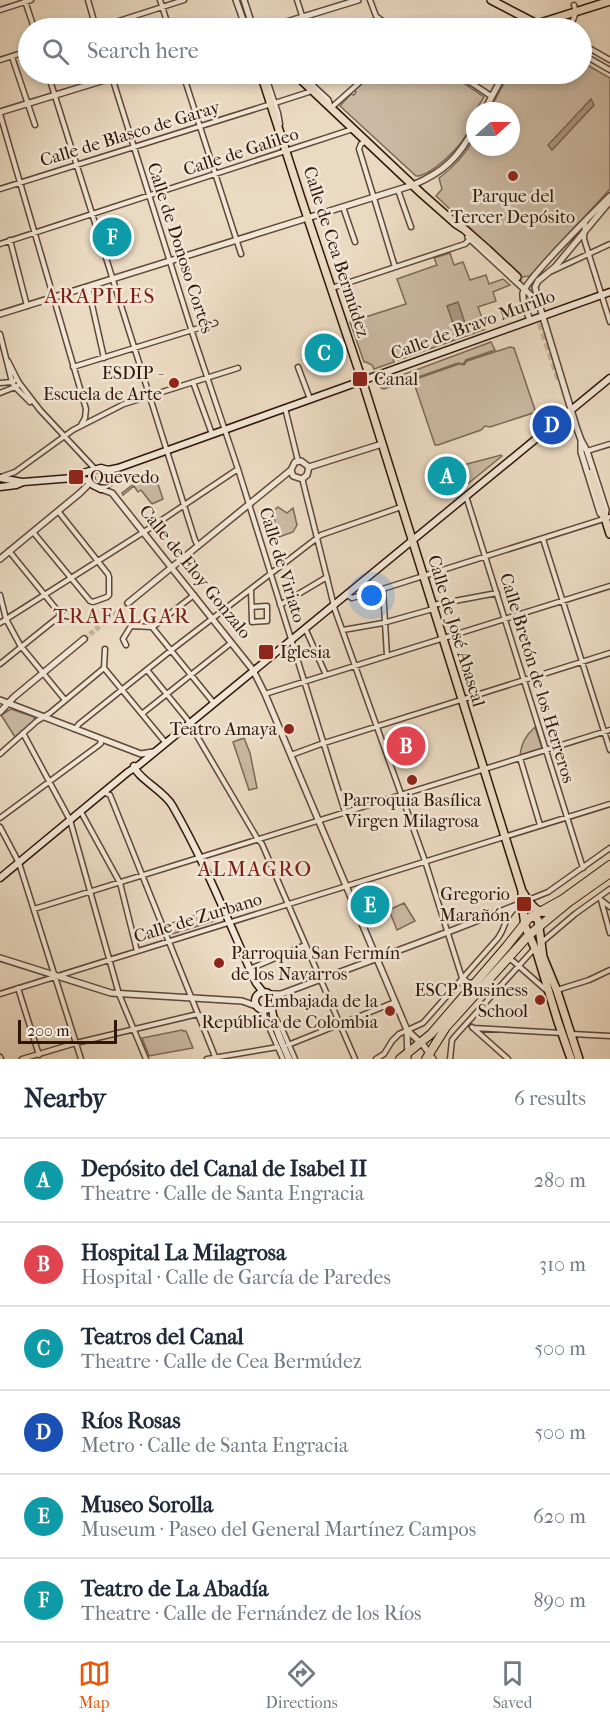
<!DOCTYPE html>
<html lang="en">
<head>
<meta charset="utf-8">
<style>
  body { margin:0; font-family:"IM FELL French Canon",serif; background:#f6f6f7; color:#1f2937 }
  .compass { position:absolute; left:466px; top:102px; width:54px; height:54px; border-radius:50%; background:#fff; box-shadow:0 3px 9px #0003; rotate:69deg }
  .scale { position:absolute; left:18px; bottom:15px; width:99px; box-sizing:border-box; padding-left:6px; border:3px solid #30160a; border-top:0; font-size:16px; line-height:21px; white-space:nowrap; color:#30160a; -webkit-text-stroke:4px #f2e7d7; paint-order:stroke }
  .you { position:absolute; left:372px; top:596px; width:21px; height:21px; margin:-15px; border:4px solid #fff; border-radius:50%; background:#1a73e8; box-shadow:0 0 0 9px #1a73e833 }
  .badge { display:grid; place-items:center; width:39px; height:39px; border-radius:50%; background:#ea580c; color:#fff; font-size:20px; font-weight:700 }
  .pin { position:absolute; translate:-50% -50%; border:3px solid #fff; box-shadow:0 2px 6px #0006 }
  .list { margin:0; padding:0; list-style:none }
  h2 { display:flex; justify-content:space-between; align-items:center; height:78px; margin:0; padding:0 24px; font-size:26px }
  h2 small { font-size:20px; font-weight:400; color:#747a83 }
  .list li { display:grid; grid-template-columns:39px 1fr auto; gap:18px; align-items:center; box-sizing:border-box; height:84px; padding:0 24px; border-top:2px solid #e0e1e3 }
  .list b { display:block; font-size:22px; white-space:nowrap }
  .list p { margin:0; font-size:20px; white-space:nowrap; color:#747a83 }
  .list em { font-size:20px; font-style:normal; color:#747a83 }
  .icon { flex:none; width:33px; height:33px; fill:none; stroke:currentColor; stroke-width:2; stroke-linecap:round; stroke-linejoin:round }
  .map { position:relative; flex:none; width:610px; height:1059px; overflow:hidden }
  .search { position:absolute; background:#fff; box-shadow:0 3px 9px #0003; left:18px; right:18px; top:18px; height:66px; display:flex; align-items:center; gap:15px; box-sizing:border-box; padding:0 21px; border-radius:33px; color:#747a83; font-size:22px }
  .sheet { height:582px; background:#fff }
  nav { display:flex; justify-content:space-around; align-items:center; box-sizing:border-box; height:84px; border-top:2px solid #e0e1e3; background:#fff; font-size:16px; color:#747a83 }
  nav a { display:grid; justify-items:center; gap:3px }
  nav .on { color:#ea580c }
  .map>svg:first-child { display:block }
  .green { fill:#cbb9a3; stroke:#7e6856; stroke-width:1.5 }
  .water { fill:#ab9783; stroke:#7a6353; stroke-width:1.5 }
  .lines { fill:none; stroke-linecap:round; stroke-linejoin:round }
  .tertiary-tunnel { stroke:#c6b39d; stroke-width:5; stroke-dasharray:5 2.5; stroke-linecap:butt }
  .primary-tunnel { stroke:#c6b39d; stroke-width:7; stroke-dasharray:7 3.5; stroke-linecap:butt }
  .minor-casing { stroke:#5f4738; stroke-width:7 }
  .tertiary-casing { stroke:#5f4738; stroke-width:8 }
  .secondary-casing { stroke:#30160a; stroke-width:9 }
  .primary-casing { stroke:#30160a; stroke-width:10 }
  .trunk-casing { stroke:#30160a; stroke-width:10 }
  .minor { stroke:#f2e7d7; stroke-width:4 }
  .tertiary { stroke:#f2e7d7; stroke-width:5 }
  .secondary { stroke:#f2e7d7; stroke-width:6 }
  .primary { stroke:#ebdac2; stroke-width:7 }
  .trunk { stroke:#ebdac2; stroke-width:8 }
  .poi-dot { fill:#8f2418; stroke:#f2e7d7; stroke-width:2 }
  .labels { text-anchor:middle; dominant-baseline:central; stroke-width:5; stroke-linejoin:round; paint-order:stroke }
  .street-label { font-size:18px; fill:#30160a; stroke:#f2e7d7 }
  .poi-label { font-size:18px; fill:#30160a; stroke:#f2e7d7; text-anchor:end }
  .quarter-label { font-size:21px; letter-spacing:1.5px; fill:#7a1f14; stroke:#f2e7d7 }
</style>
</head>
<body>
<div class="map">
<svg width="610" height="1059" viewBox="0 0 610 1059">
  <rect width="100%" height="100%" fill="#ebdac2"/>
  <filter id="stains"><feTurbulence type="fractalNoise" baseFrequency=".00333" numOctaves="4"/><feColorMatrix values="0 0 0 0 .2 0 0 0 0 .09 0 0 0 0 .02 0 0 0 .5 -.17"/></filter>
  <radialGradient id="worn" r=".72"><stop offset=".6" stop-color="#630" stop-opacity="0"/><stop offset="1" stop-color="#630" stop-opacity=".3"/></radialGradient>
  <path class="green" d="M582,62L610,78V189L530,276L522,277L436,196L442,189L439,178C454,167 466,154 475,137V147H511V111H489L509,74H582Z
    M375,74H450L484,97L476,110L477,111H475C475,134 440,170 419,176H416L340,106L351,94L354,95L356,92L354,90L365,80Z
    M450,253L454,265L463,262L470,280L486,275L489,284L503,279L510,285L493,292L496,301L478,307L486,329L398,360L395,352L391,353L394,362L374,369L372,365L366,362H364L350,322L406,304L397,279L437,265L434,258Z
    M491,342L495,350L466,360L463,364L458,363L384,389L381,388L378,384Z
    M510,347L514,348L535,410L533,413L490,427L485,426L481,430L438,445H435L414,383L416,379L459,364L464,365L467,361Z
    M501,455L502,456L459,491L454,485L458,476L455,468L456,467Z
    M155,475L163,499L152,504L141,490L138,492L134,486L123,495L122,493L143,477L144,479Z
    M278,507L287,513L293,508L297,525L293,532L279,537L272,512Z
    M11,709L34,717V721L15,737L1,715Z
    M535,727L542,748L520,755C522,742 526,735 535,727Z
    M244,738L250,753L257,788L249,790L233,742Z
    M404,903L415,921L397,930L389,910Z
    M211,910L214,921L172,934L169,924Z
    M182,1030L183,1031H186L193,1048L149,1056L142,1038Z"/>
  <path class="water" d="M591,99L594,105L552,150L548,145Z
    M458,302L466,326L455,329L447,306Z"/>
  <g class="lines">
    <path class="tertiary-tunnel" d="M84,639L128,603"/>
    <path class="primary-tunnel" d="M240,0L251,28
      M517,277L529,290L559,379
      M581,444L591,473
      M561,1019L571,1048"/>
    <g class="minor-casing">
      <path id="minor" d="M88,0L96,28
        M160,0L169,28
        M297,0L306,28
        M370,0L376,16L392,28
        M25,1L34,28
        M0,10L31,0
        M97,28L184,0
        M570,28L576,12L574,5
        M582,44L610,60
        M582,54L610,70
        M12,57L35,125
        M0,60L28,51
        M48,74L195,540L198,546
        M111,74L193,335L238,469L345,812
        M183,74L241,254
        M265,74L278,113L280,124
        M458,74L491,96
        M275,103L309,92
        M332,107L369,74
        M0,114L86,409L85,418L81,425
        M366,141L361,144L359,149L395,267
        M0,189L268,105
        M398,190L411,227
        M343,207L355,242
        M585,223L584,239L610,322
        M10,240L27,306
        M0,244L353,129
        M552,271L610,244
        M88,287L104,358
        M332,288L465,244L470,239
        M0,334L12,382L0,383
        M8,361L17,379
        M73,367L215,323
        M298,367L310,399
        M193,382L212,434
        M20,384L40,410L95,469
        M15,387L20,384L17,379L12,382L15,387L30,402
        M0,393L15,387
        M285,408L298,461
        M587,451L610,444
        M1,477L15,472L73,430L124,404L238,368
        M303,478V482L335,610L425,861L462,978
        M466,496L583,868
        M33,532L90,601L93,602L107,597L109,595V577L108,574L58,511
        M543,539L610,750
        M9,551L61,615
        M383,589L387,656
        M251,590L252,622L267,621V606L252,607
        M0,595L6,619L20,645L65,700
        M347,595L352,598L376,591L610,517
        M280,605L327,577
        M433,605L497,593
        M61,615L78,618
        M0,623L150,528L238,469
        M152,627L213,702
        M153,627L194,595
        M305,628L326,675
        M343,630L383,623L433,609
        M126,645L123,639L131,626L152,627
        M105,649L104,668L165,742
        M0,664L61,615
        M147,670L187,719L257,838L262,844L355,1059
        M265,694L610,586
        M143,713L231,643
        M75,729L79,724L174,648L321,535L401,507
        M23,733L70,820L119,994L146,1059
        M0,754L37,721L50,713L104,668
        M291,755L321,744L610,653
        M520,758L540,825
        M103,792L110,795L216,1059
        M81,812L120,883L137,951
        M0,818L99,745L101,743L100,739
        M0,827L19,863L81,1059
        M528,900L548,892L610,848
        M601,900L610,933
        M601,900L610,907
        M34,909L610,730
        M542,942L575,914L610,889
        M508,959L513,961L546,990
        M250,969L305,945
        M462,978L469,983L475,982
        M18,988L39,1055
        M557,990L589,980L610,970
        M0,994C204,932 406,866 610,804
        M264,1012L265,1018L283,1059
        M274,1016L282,1029L295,1059
        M472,1027L508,1059
        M473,1028L562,1033
        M572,1034L610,1036
        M288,1045L395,1002
        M0,1057L1,1059
        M22,1059L76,1043L198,1014
        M207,1059L278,1047
        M376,1059L384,1054L392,1041L399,1034L423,1023L498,938C507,926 503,919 516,907
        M450,1059L452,1040L457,1034L534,949"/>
    </g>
    <g class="tertiary-casing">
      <path id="tertiary" d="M236,0L246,28
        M244,0L253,28
        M267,28L358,0
        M300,74L328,100L330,106
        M484,111L504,74
        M0,112L124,74
        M468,237L536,300
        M0,314L413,185C444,172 459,157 475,127
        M530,320C527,313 522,301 523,293C525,280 596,210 610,196
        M581,442V452L600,513L604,518
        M309,467L382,444
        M291,470L293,476L302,479L307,475L309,467
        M101,489L112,493L253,670L265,694L407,1030L408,1059
        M605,518L606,510L587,451L581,440L576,426L539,304L535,287L538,281L555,267L610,201
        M0,559L80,493L92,481
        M128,603L291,470L295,462L301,461L309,467
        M0,700L141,754L153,752
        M0,712L14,697L84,639
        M0,958L111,993L242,1001L256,1006
        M270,994H281L448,932L522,903
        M407,1030L424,1046L433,1059"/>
    </g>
    <g class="secondary-casing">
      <path id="secondary" d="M91,477L93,485L101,489L112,480L111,474L108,470
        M0,478L22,482
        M73,478L75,475L101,468L108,470L118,468L610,292
        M0,487L16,485L23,482L73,478L75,479L92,481
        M134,766C137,778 164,791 172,805C205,862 229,923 256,983L263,992
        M0,878L128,772L139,765L610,378
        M255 1001a9 9 0 1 1 18 0a9 9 0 1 1-18 0Z
        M272,1005C272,1024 282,1042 289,1059"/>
    </g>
    <g class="primary-casing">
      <path id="primary" d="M491,0L537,24L610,1
        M261,74L301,198L365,389L522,891C530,904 539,919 557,910
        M295,74L421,193L456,224L464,229L488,250L517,277
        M591,473L610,534
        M522,891V903L525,926L537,953L558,1022L571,1059
        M529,918L535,917L538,920L543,957L557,991L579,1059"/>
    </g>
    <g class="trunk-casing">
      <path id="trunk" d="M400,1059L431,1034L506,947L529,918L563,899L610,865
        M426,1059L446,1027L529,935L569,902L610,873"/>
    </g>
    <use href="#minor" class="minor"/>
    <use href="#tertiary" class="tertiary"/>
    <use href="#secondary" class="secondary"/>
    <use href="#primary" class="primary"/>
    <use href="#trunk" class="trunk"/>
  </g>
  <g class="poi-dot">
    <circle cx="513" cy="176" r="6"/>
    <rect x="352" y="371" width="16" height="16" rx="3"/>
    <circle cx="174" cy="383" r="6"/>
    <rect x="68" y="469" width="16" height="16" rx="3"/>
    <rect x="258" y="644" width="16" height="16" rx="3"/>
    <circle cx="289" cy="729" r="6"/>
    <circle cx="412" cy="780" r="6"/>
    <rect x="516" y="896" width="16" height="16" rx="3"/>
    <circle cx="219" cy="963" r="6"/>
    <circle cx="540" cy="1000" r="6"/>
    <circle cx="390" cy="1011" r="6"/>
  </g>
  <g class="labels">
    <g class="street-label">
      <text transform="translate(130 134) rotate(-17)">Calle de Blasco de Garay</text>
      <text transform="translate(241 152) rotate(-18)">Calle de Galileo</text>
      <text transform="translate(180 248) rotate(72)">Calle de Donoso Cortés</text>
      <text transform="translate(336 252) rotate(72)">Calle de Cea Bermúdez</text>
      <text transform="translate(473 325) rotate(-20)">Calle de Bravo Murillo</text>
      <text transform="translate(282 565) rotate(73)">Calle de Viriato</text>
      <text transform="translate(195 572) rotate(51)">Calle de Eloy Gonzalo</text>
      <text transform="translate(456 631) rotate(73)">Calle de José Abascal</text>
      <text transform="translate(537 678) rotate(73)">Calle Bretón de los Herreros</text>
      <text transform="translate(198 918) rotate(-17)">Calle de Zurbano</text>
    </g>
    <g class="poi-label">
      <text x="513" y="196" text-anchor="middle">Parque del<tspan x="513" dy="21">Tercer Depósito</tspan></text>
      <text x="162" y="373">ESDIP -<tspan x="162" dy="21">Escuela de Arte</tspan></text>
      <text x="374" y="379" text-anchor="start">Canal</text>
      <text x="90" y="477" text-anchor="start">Quevedo</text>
      <text x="280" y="652" text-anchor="start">Iglesia</text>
      <text x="277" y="729">Teatro Amaya</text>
      <text x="412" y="800" text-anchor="middle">Parroquia Basílica<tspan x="412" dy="21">Virgen Milagrosa</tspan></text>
      <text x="510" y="894">Gregorio<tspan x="510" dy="21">Marañón</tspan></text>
      <text x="231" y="953" text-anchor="start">Parroquia San Fermín<tspan x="231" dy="21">de los Navarros</tspan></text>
      <text x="528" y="990">ESCP Business<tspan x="528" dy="21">School</tspan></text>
      <text x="378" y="1001">Embajada de la<tspan x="378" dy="21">República de Colombia</tspan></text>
    </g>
    <g class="quarter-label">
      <text x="100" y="296">ARAPILES</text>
      <text x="122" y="616">TRAFALGAR</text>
      <text x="255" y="869">ALMAGRO</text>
    </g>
  </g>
  <rect width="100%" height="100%" filter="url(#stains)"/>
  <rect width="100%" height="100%" fill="url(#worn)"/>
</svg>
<svg class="compass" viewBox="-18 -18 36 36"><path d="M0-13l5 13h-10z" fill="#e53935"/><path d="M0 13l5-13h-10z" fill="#747a83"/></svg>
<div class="scale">200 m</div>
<div class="you"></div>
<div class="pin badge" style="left:447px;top:476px;background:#0f9aa8">A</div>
<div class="pin badge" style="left:406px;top:746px;background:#e0444e">B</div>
<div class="pin badge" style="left:324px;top:353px;background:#0f9aa8">C</div>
<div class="pin badge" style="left:552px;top:425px;background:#1a4fb4">D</div>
<div class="pin badge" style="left:370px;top:905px;background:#0f9aa8">E</div>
<div class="pin badge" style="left:112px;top:237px;background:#0f9aa8">F</div>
<div class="search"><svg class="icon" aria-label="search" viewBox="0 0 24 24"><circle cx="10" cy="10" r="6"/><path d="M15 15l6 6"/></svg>Search here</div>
</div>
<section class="sheet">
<h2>Nearby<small>6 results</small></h2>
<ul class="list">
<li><span class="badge" style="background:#0f9aa8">A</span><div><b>Depósito del Canal de Isabel II</b><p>Theatre · Calle de Santa Engracia</p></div><em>280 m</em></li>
<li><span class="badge" style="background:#e0444e">B</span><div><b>Hospital La Milagrosa</b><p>Hospital · Calle de García de Paredes</p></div><em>310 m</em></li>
<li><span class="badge" style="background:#0f9aa8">C</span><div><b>Teatros del Canal</b><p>Theatre · Calle de Cea Bermúdez</p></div><em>500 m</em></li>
<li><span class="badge" style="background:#1a4fb4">D</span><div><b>Ríos Rosas</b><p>Metro · Calle de Santa Engracia</p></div><em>500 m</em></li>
<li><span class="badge" style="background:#0f9aa8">E</span><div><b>Museo Sorolla</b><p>Museum · Paseo del General Martínez Campos</p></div><em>620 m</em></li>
<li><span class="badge" style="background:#0f9aa8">F</span><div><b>Teatro de La Abadía</b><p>Theatre · Calle de Fernández de los Ríos</p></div><em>890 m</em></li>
</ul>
</section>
<nav>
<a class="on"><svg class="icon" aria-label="map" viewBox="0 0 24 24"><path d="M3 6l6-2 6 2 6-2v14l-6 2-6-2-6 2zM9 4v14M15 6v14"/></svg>Map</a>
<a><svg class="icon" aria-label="directions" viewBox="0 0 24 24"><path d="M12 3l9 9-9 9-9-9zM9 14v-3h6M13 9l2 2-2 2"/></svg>Directions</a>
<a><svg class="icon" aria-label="saved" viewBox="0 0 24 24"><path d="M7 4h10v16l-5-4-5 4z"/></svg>Saved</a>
</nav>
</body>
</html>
